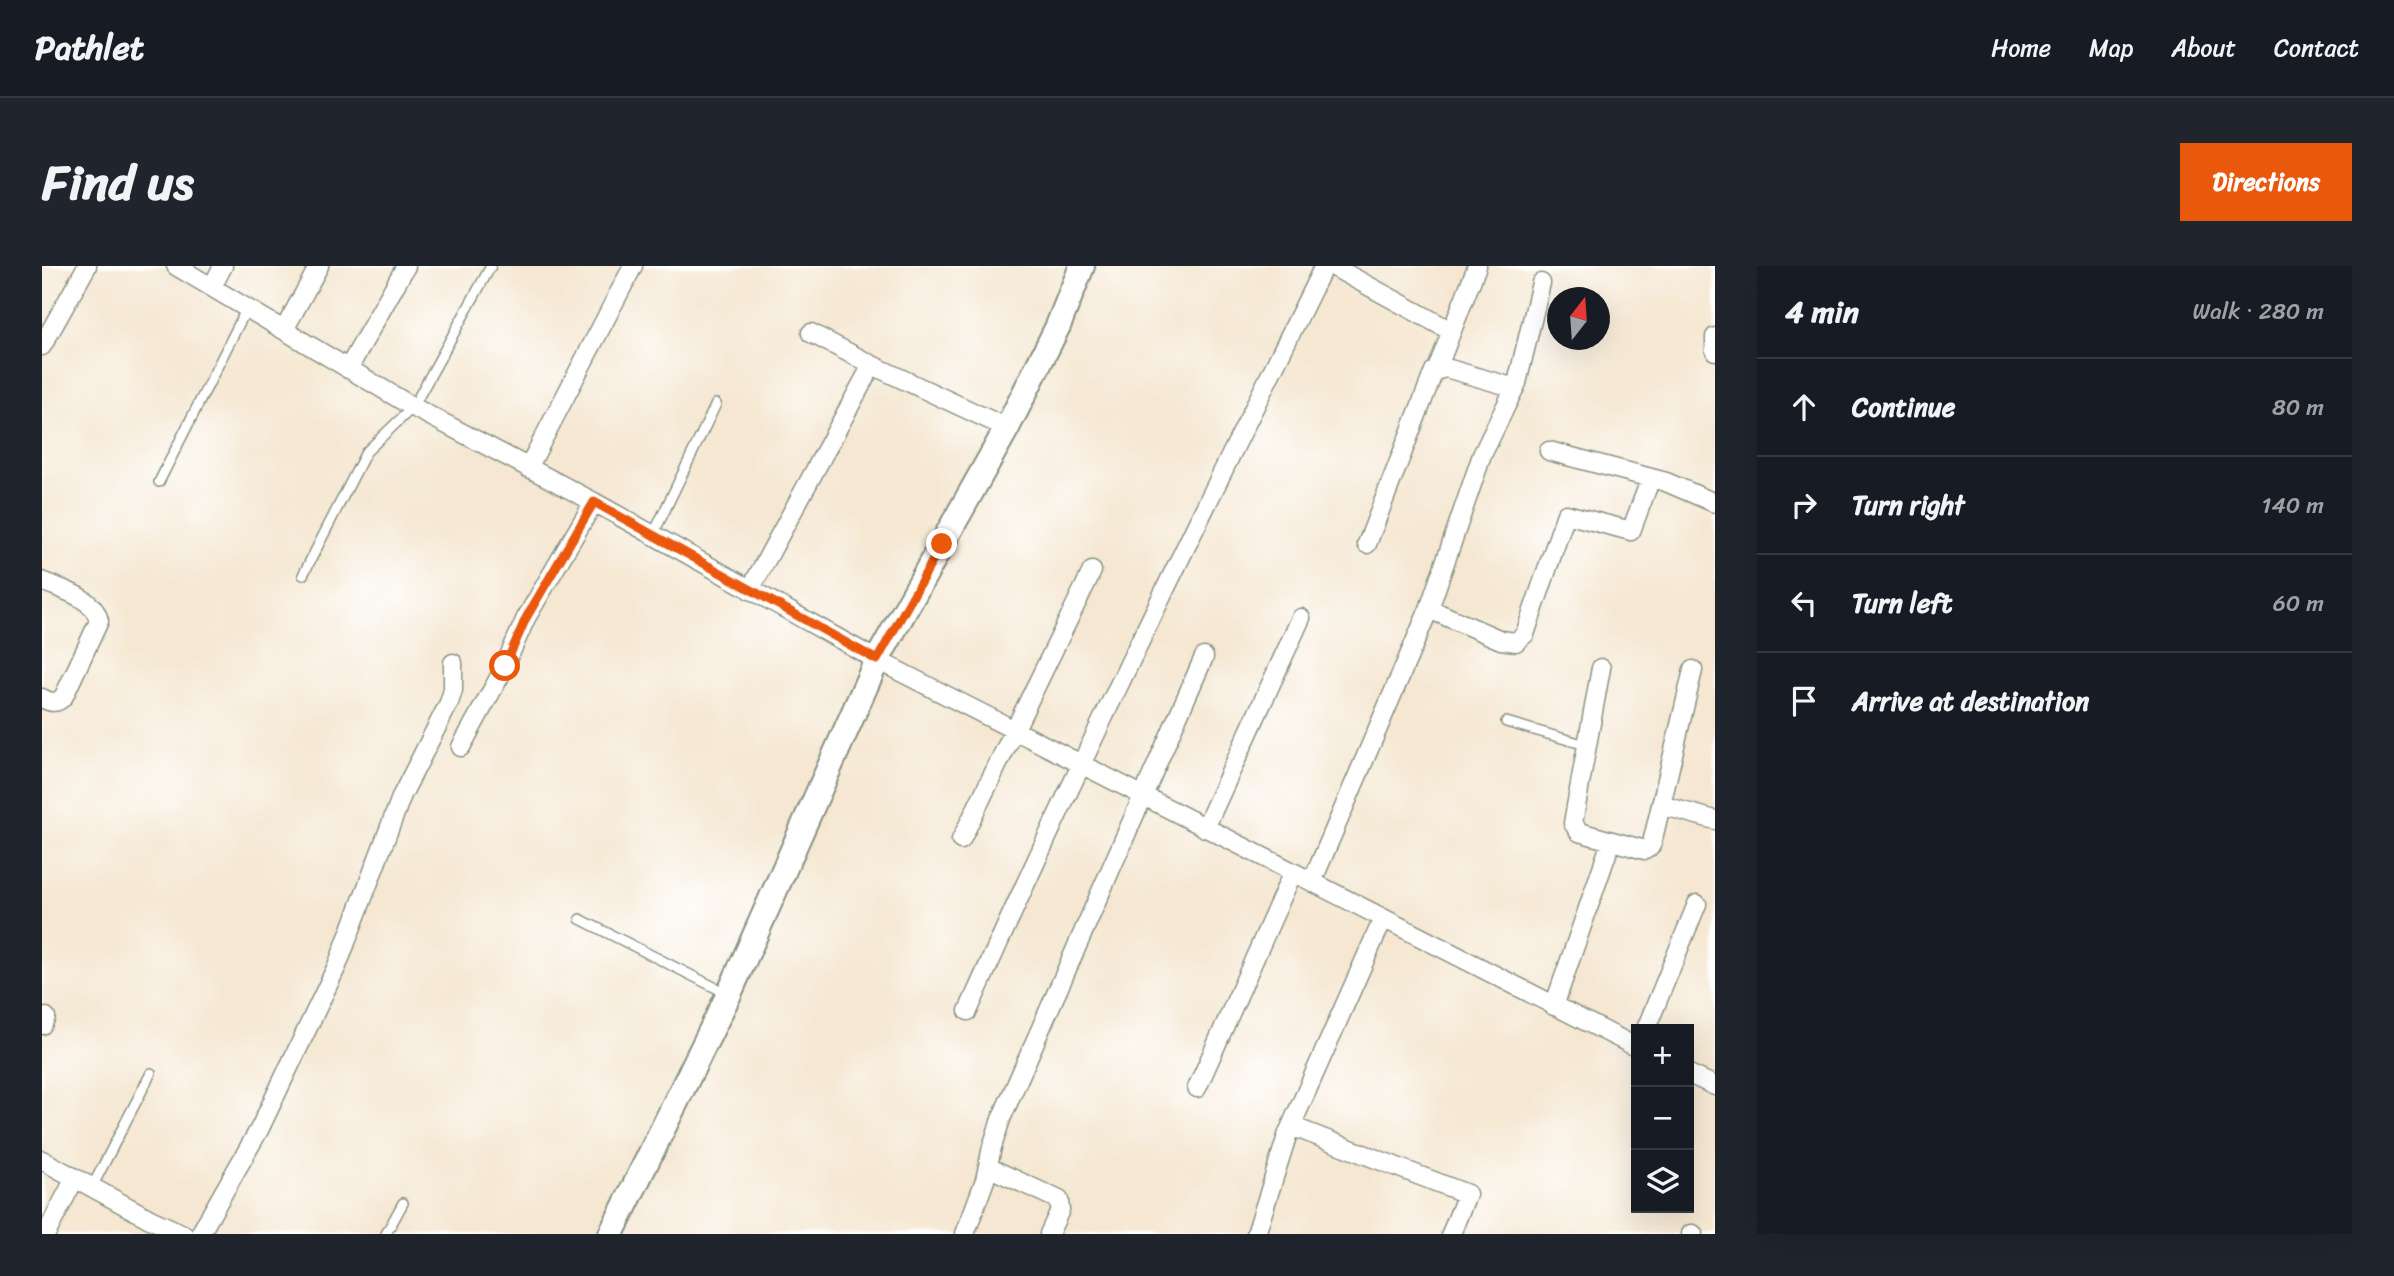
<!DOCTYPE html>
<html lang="en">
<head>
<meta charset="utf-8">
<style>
  body { margin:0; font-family:Sriracha,sans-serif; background:#20242c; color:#f1f3f6 }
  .controls { position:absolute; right:21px; bottom:21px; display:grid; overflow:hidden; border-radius:0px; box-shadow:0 7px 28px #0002 }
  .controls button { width:63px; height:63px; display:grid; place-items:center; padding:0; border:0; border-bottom:2px solid #363941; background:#171b24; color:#f1f3f6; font:35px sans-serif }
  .compass { position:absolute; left:1505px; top:21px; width:63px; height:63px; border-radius:50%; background:#171b24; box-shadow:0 7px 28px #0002; rotate:17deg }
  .stop { position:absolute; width:21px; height:21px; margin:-16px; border:5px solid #ea580c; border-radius:50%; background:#fff }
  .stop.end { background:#ea580c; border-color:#fff; box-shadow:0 2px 7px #0008 }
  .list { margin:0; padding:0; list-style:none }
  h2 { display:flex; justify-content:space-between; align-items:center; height:91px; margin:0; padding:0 28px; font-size:30px }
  h2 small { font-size:23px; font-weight:400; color:#9ea1a6 }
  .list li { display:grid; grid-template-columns:46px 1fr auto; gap:21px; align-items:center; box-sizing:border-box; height:98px; padding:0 28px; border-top:2px solid #363941 }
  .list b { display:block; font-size:26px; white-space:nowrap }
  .list em { font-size:23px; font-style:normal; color:#9ea1a6 }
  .icon { flex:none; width:38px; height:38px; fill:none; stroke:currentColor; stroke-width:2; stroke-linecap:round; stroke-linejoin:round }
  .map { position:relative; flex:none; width:1673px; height:968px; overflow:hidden; border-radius:0px }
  header { display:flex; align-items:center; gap:42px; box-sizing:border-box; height:98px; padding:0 35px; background:#171b24; border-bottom:2px solid #363941 }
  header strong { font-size:33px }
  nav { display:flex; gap:38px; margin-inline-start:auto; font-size:24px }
  .intro { display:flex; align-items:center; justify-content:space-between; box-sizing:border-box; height:168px; padding:0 42px }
  h1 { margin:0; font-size:49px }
  .button { padding:18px 32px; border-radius:0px; background:#ea580c; color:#fff; font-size:24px; font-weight:700 }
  main { display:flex; gap:42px; padding:0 42px }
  aside { flex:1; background:#171b24; border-radius:0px; box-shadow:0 7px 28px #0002 }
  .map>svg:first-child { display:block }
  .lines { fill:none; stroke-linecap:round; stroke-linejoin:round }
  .lane-casing { stroke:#8a9282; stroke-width:12 }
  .street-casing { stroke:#8a9282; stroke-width:21 }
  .secondary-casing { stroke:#8a9282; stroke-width:28 }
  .lane { stroke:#fff; stroke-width:9 }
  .street { stroke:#fff; stroke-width:18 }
  .secondary { stroke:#fff; stroke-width:24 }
  .route { stroke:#ea580c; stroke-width:9 }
</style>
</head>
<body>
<header>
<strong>Pathlet</strong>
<nav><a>Home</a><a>Map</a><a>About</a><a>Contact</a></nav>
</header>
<div class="intro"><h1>Find us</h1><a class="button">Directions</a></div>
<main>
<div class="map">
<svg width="1673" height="968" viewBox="0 0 1673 968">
  <rect width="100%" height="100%" fill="#fff"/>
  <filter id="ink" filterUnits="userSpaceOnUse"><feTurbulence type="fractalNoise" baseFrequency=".0143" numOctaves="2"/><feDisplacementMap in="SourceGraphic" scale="14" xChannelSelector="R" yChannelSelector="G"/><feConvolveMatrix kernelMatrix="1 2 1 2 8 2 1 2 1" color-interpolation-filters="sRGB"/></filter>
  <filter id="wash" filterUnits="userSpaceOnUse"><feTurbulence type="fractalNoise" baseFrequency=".00686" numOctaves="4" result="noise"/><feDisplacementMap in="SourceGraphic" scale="28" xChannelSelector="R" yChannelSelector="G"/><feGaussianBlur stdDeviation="1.57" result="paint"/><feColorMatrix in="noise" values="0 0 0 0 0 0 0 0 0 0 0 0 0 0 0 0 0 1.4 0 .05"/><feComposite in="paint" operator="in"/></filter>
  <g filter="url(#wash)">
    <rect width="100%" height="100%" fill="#f5e7d1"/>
  </g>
  <g filter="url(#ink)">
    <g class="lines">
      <g class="lane-casing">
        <path id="lane" d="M117,216L205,42
          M611,269L674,138
          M261,309L324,186L371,141L449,0
          M1464,456L1544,479
          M538,653L686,728
          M50,921L109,807
          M344,968L361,937"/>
      </g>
      <g class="street-casing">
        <path id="street" d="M134,0L371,141L552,236L835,394L1594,781
          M1290,0L1409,65
          M170,21L181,0
          M242,64L277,0
          M769,67L830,99L965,162
          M1673,71V85
          M0,80L45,0
          M306,103L364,0
          M1395,103L1435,0
          M1507,185L1624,216L1673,237
          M486,202L591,0
          M1325,278L1392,105L1404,102L1473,122
          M0,315C20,324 52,331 57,355L22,430C15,438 9,437 0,432
          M708,324L830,99
          M1387,343L1459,374L1474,376L1483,368L1524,248L1589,265L1609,212
          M1559,402L1531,557L1537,566L1603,584L1608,581L1610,577L1651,404
          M419,481L459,408L484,352L552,236
          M1619,539L1673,554
          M1163,562L1259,352
          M919,574L1050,305
          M1270,616L1387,343L1440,189L1475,117L1499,17
          M1512,740L1569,576
          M926,745C1038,493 1160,247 1282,0
          M0,759L4,751
          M1604,763L1655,638
          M1647,808L1673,820
          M1155,822L1251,606
          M1249,860L1425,928L1409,968
          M0,894L108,953L141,968
          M946,901L1017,934L1018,944L1007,968
          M4,968L33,912
          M158,968L218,862L295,700L360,529L407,437L411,424V397
          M923,968L943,914L950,881L959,853L1162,391
          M1214,968L1246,867L1341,653
          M1649,968H1651"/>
      </g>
      <g class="secondary-casing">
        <path id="secondary" d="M569,968L687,728L835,394L965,162L1016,60L1040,0"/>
      </g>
      <use href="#lane" class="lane"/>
      <use href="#street" class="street"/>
      <use href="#secondary" class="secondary"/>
    </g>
  </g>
  <g class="lines" filter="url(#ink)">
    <path class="route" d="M463,400L484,352L552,236L835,394L900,278"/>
  </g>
</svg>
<div class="controls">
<button>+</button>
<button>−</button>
<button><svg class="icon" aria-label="layers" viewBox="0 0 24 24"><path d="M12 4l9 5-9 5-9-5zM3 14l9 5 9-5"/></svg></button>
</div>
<svg class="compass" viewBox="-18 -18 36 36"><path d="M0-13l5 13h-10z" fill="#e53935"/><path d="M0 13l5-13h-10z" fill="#9ea1a6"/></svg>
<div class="stop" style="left:463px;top:400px"></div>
<div class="stop end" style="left:900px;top:278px"></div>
</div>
<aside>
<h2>4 min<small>Walk · 280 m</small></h2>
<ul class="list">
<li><svg class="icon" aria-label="ahead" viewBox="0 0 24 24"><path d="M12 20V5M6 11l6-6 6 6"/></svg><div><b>Continue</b></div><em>80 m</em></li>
<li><svg class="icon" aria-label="right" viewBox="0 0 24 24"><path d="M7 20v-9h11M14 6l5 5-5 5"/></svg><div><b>Turn right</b></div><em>140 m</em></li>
<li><svg class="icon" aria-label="left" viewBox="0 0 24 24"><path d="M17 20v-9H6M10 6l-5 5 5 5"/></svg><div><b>Turn left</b></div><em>60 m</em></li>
<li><svg class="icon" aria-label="arrive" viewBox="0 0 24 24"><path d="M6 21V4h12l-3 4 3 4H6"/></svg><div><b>Arrive at destination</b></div></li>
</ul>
</aside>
</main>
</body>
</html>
